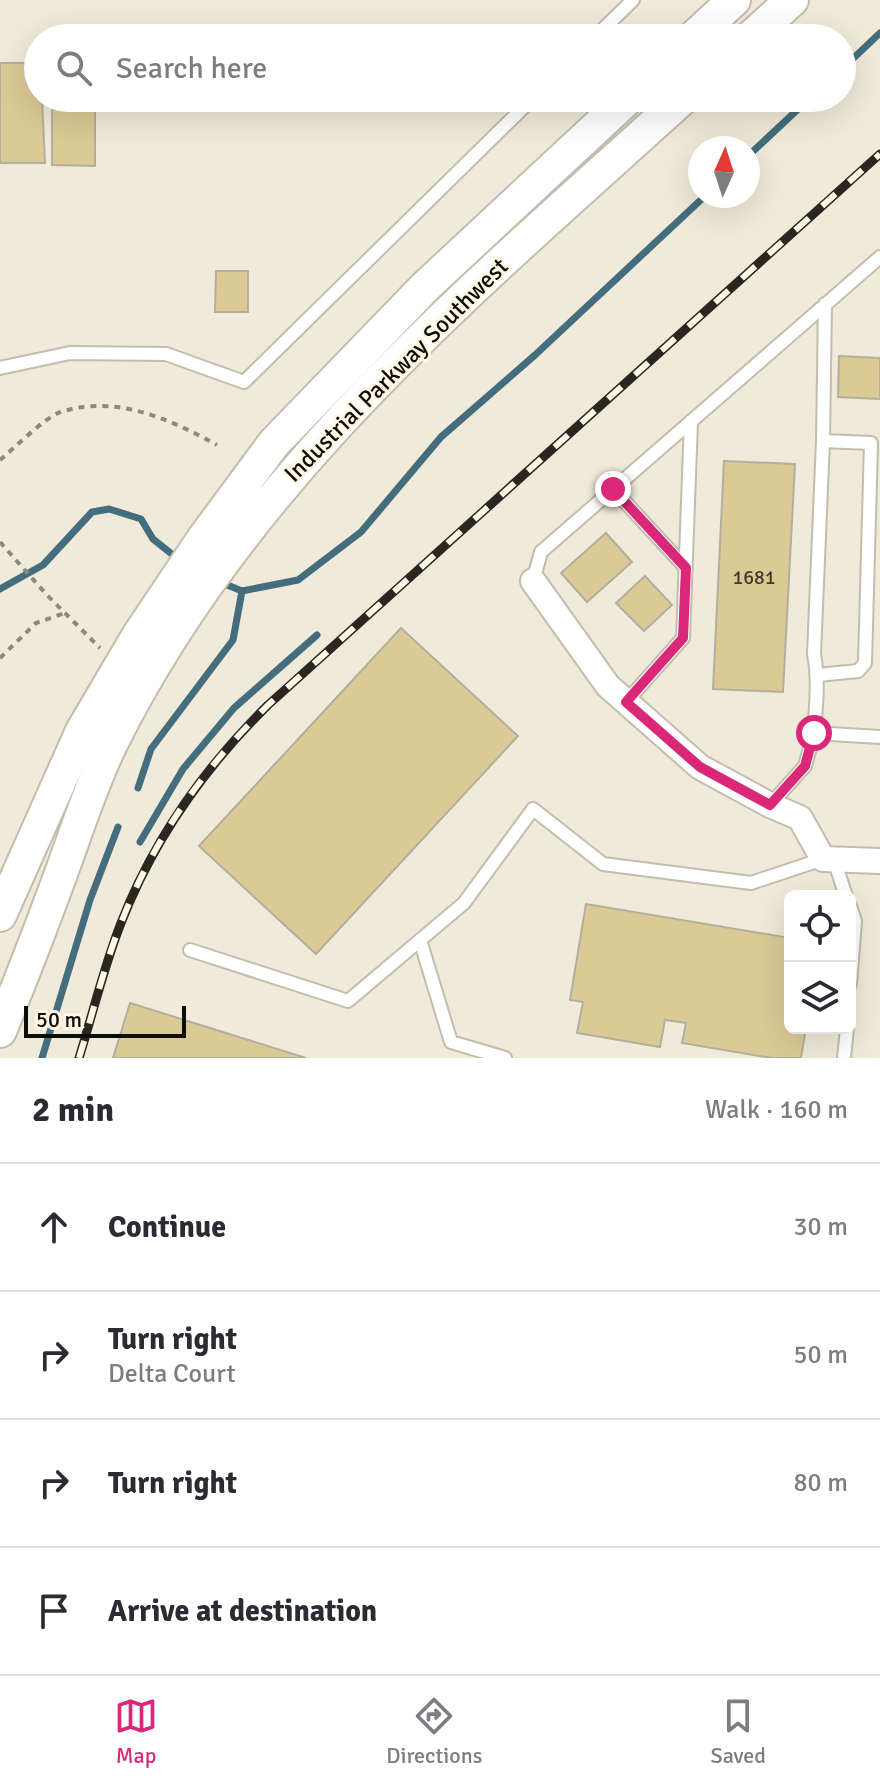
<!DOCTYPE html>
<html lang="en">
<head>
<meta charset="utf-8">
<style>
  body { margin:0; font-family:Signika,sans-serif; background:#f2f2f3; color:#2b2b33 }
  .controls { position:absolute; right:24px; bottom:24px; display:grid; overflow:hidden; border-radius:12px; box-shadow:0 8px 32px #0002 }
  .controls button { width:72px; height:72px; display:grid; place-items:center; padding:0; border:0; border-bottom:2px solid #e1e1e2; background:#fff; color:#2b2b33; font:40px sans-serif }
  .compass { position:absolute; left:688px; top:136px; width:72px; height:72px; border-radius:50%; background:#fff; box-shadow:0 8px 32px #0002; rotate:3deg }
  .scale { position:absolute; left:24px; bottom:20px; width:162px; box-sizing:border-box; padding-left:8px; border:4px solid #0e0c07; border-top:0; font-size:22px; line-height:28px; white-space:nowrap; color:#0e0c07; -webkit-text-stroke:6px #fdf8e6; paint-order:stroke }
  .stop { position:absolute; width:24px; height:24px; margin:-18px; border:6px solid #db2777; border-radius:50%; background:#fff }
  .stop.end { background:#db2777; border-color:#fff; box-shadow:0 2px 8px #0008 }
  .list { margin:0; padding:0; list-style:none }
  h2 { display:flex; justify-content:space-between; align-items:center; height:104px; margin:0; padding:0 32px; font-size:34px }
  h2 small { font-size:26px; font-weight:400; color:#7c7c81 }
  .list li { display:grid; grid-template-columns:52px 1fr auto; gap:24px; align-items:center; box-sizing:border-box; height:128px; padding:0 32px; border-top:2px solid #e1e1e2 }
  .list b { display:block; font-size:30px; white-space:nowrap }
  .list p { margin:0; font-size:26px; white-space:nowrap; color:#7c7c81 }
  .list em { font-size:26px; font-style:normal; color:#7c7c81 }
  .icon { flex:none; width:44px; height:44px; fill:none; stroke:currentColor; stroke-width:2; stroke-linecap:round; stroke-linejoin:round }
  .map { position:relative; flex:none; width:880px; height:1058px; overflow:hidden }
  .search { position:absolute; background:#fff; box-shadow:0 8px 32px #0002; left:24px; right:24px; top:24px; height:88px; display:flex; align-items:center; gap:20px; box-sizing:border-box; padding:0 28px; border-radius:44px; color:#7c7c81; font-size:30px }
  .sheet { height:616px; background:#fff }
  nav { display:flex; justify-content:space-around; align-items:center; box-sizing:border-box; height:112px; border-top:2px solid #e1e1e2; background:#fff; font-size:22px; color:#7c7c81 }
  nav a { display:grid; justify-items:center; gap:4px }
  nav .on { color:#db2777 }
  .map>svg:first-child { display:block }
  .lines { fill:none; stroke-linecap:round; stroke-linejoin:round }
  .stream { stroke:#446d7d; stroke-width:7 }
  .building { fill:#dbca95; stroke:#b3af9e; stroke-width:2 }
  .service-casing { stroke:#c2bdad; stroke-width:16 }
  .minor-casing { stroke:#c2bdad; stroke-width:28 }
  .secondary-casing { stroke:#c2bdad; stroke-width:36 }
  .path { stroke:#8c897d; stroke-width:4; stroke-dasharray:6 6; stroke-linecap:butt }
  .service { stroke:#fff; stroke-width:12 }
  .minor { stroke:#fff; stroke-width:24 }
  .secondary { stroke:#fff; stroke-width:32 }
  .rail-casing { stroke:#2a2721; stroke-width:9 }
  .rail { stroke:#fdf8e6; stroke-width:6; stroke-dasharray:18; stroke-linecap:butt }
  .route { stroke:#db2777; stroke-width:10 }
  .labels { text-anchor:middle; dominant-baseline:central; stroke-width:6; stroke-linejoin:round; paint-order:stroke }
  .number-label { font-size:20px; fill:#413c2a }
  .street-label { font-size:24px; fill:#0e0c07; stroke:#fdf8e6 }
</style>
</head>
<body>
<div class="map">
<svg width="880" height="1058" viewBox="0 0 880 1058">
  <rect width="100%" height="100%" fill="#efead9"/>
  <g class="lines">
    <path class="stream" d="M842,69L880,33
      M748,156L810,98
      M220,582L242,591L298,580L361,532L441,437L535,355L705,196
      M0,589L43,565L92,512L109,509L141,519L153,539L178,559
      M138,788L151,749L233,640L242,591
      M140,842L183,769L234,708L317,635
      M42,1058L90,900L118,827"/>
  </g>
  <path class="building" d="M0,63H38V98H42L45,163H0Z
    M52,98H95V166L52,165Z
    M216,271H248V312H215Z
    M839,356L880,358V399L838,397Z
    M724,461L795,464L783,692L713,689Z
    M606,533L632,562L587,602L561,573Z
    M645,576L672,605L644,631L616,603Z
    M401,628L518,736L316,954L199,846Z
    M586,904L790,938V1028H806L801,1058H772L682,1043L686,1023L665,1020L660,1047L577,1033L583,1002L570,1000Z
    M130,1003L306,1058H113Z"/>
  <g class="lines">
    <g class="service-casing">
      <path id="service" d="M594,38L633,0
        M0,368L70,353L166,354L244,382L533,98
        M823,441L825,304
        M613,489L686,568
        M533,581L541,552L880,257
        M626,702L683,638L691,421
        M814,733C816,706 819,681 814,654L823,441L871,443L865,663L858,671L818,675
        M770,805L805,766L814,733L880,737
        M834,860L846,896
        M850,906L855,921L850,984
        M420,940L451,1042L505,1058
        M190,950L348,1001L464,903L533,809L603,864L751,883L823,859
        M844,1058L847,1028"/>
    </g>
    <g class="minor-casing">
      <path id="minor" d="M533,581L608,686L700,767L770,805L800,818L823,859L880,861"/>
    </g>
    <g class="secondary-casing">
      <path id="secondary" d="M693,38L734,0
        M750,38L792,0
        M0,915L82,731L138,636L203,539L274,443L425,287L628,98
        M0,1031C22,977 43,923 63,868C78,827 92,783 111,744C243,478 468,293 683,98"/>
    </g>
    <path class="path" d="M0,460C14,448 44,419 58,413C113,393 170,419 217,445
      M0,542L46,594L100,648
      M0,658L36,623L65,613"/>
    <use href="#service" class="service"/>
    <use href="#minor" class="minor"/>
    <use href="#secondary" class="secondary"/>
    <g class="rail-casing">
      <path id="rail" d="M79,1058C93,1013 104,966 121,923C154,838 204,768 268,705L880,154"/>
    </g>
    <use href="#rail" class="rail"/>
  </g>
  <g class="lines">
    <path class="route" d="M613,489L686,568L683,638L626,702L700,767L770,805L805,766L814,733"/>
  </g>
  <g class="labels">
    <g class="number-label">
      <text x="754" y="577">1681</text>
    </g>
    <g class="street-label">
      <text transform="translate(396 370) rotate(-45)">Industrial Parkway Southwest</text>
    </g>
  </g>
</svg>
<div class="controls">
<button><svg class="icon" aria-label="locate" viewBox="0 0 24 24"><circle cx="12" cy="12" r="6"/><path d="M12 2v4M12 18v4M2 12h4M18 12h4"/></svg></button>
<button><svg class="icon" aria-label="layers" viewBox="0 0 24 24"><path d="M12 4l9 5-9 5-9-5zM3 14l9 5 9-5"/></svg></button>
</div>
<svg class="compass" viewBox="-18 -18 36 36"><path d="M0-13l5 13h-10z" fill="#e53935"/><path d="M0 13l5-13h-10z" fill="#7c7c81"/></svg>
<div class="scale">50 m</div>
<div class="stop" style="left:814px;top:733px"></div>
<div class="stop end" style="left:613px;top:489px"></div>
<div class="search"><svg class="icon" aria-label="search" viewBox="0 0 24 24"><circle cx="10" cy="10" r="6"/><path d="M15 15l6 6"/></svg>Search here</div>
</div>
<section class="sheet">
<h2>2 min<small>Walk · 160 m</small></h2>
<ul class="list">
<li><svg class="icon" aria-label="ahead" viewBox="0 0 24 24"><path d="M12 20V5M6 11l6-6 6 6"/></svg><div><b>Continue</b></div><em>30 m</em></li>
<li><svg class="icon" aria-label="right" viewBox="0 0 24 24"><path d="M7 20v-9h11M14 6l5 5-5 5"/></svg><div><b>Turn right</b><p>Delta Court</p></div><em>50 m</em></li>
<li><svg class="icon" aria-label="right" viewBox="0 0 24 24"><path d="M7 20v-9h11M14 6l5 5-5 5"/></svg><div><b>Turn right</b></div><em>80 m</em></li>
<li><svg class="icon" aria-label="arrive" viewBox="0 0 24 24"><path d="M6 21V4h12l-3 4 3 4H6"/></svg><div><b>Arrive at destination</b></div></li>
</ul>
</section>
<nav>
<a class="on"><svg class="icon" aria-label="map" viewBox="0 0 24 24"><path d="M3 6l6-2 6 2 6-2v14l-6 2-6-2-6 2zM9 4v14M15 6v14"/></svg>Map</a>
<a><svg class="icon" aria-label="directions" viewBox="0 0 24 24"><path d="M12 3l9 9-9 9-9-9zM9 14v-3h6M13 9l2 2-2 2"/></svg>Directions</a>
<a><svg class="icon" aria-label="saved" viewBox="0 0 24 24"><path d="M7 4h10v16l-5-4-5 4z"/></svg>Saved</a>
</nav>
</body>
</html>
